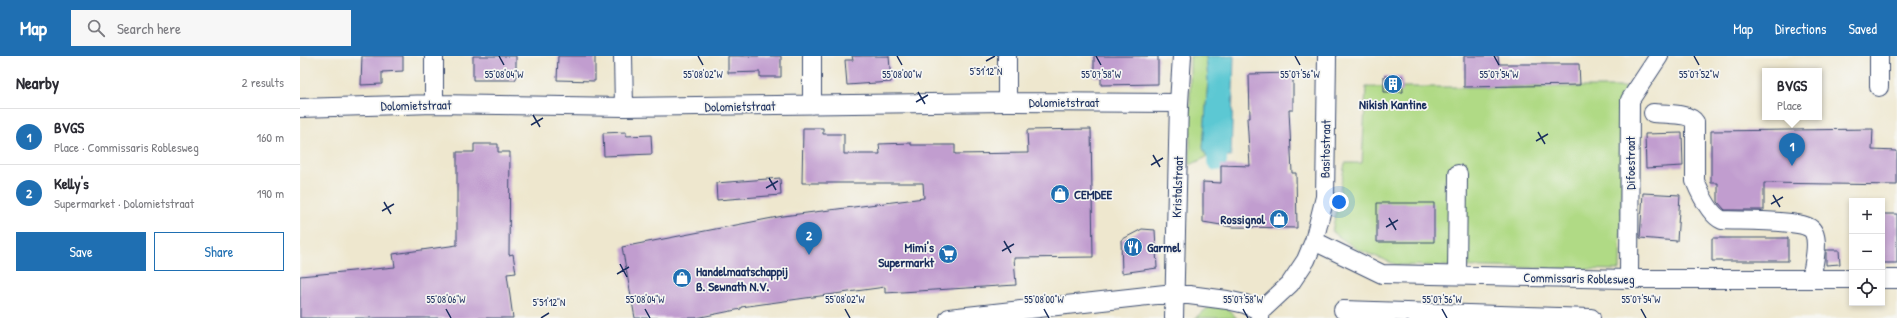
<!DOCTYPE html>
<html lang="en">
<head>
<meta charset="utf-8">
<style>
  body { margin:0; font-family:"Patrick Hand",sans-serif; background:#f7f7f7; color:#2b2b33 }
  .controls { position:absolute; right:12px; bottom:12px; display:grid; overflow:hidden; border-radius:0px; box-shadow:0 2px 6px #0003 }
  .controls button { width:36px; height:36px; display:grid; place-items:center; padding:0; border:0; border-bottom:1px solid #e1e1e2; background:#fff; color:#2b2b33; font:20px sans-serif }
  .you { position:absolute; left:1039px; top:146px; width:14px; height:14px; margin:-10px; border:3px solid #fff; border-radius:50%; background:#1a73e8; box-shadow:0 0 0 6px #1a73e833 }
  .badge { display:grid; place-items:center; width:26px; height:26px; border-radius:50%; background:#1f6fb2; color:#fff; font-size:13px; font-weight:700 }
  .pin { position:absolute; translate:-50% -33px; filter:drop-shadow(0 1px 2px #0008) }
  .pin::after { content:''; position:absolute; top:21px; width:14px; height:12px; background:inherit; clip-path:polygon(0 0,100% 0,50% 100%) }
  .popup { position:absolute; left:1462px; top:12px; width:60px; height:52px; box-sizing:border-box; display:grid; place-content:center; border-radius:0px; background:#fff; filter:drop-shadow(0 1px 3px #0005); font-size:13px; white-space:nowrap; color:#7c7c81 }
  .popup b { font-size:15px; color:#2b2b33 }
  .popup::after { content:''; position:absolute; left:50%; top:100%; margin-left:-8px; border:8px solid transparent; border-top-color:#fff }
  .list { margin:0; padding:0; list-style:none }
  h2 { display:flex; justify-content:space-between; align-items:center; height:52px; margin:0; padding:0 16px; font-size:17px }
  h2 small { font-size:13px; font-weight:400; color:#7c7c81 }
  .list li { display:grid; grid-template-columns:26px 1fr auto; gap:12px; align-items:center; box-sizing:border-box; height:56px; padding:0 16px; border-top:1px solid #e1e1e2 }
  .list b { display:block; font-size:15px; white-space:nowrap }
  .list p { margin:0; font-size:13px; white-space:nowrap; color:#7c7c81 }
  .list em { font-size:13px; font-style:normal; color:#7c7c81 }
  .actions { display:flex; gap:8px; padding:12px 16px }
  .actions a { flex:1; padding:9px 0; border:1px solid #1f6fb2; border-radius:0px; text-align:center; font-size:14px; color:#1f6fb2 }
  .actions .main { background:#1f6fb2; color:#fff }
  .icon { flex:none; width:22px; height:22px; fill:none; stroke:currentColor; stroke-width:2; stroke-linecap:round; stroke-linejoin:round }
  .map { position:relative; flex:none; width:1597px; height:262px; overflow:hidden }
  header { display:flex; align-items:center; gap:24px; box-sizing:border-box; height:56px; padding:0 20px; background:#1f6fb2; color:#fff }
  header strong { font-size:19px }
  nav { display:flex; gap:22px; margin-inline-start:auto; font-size:14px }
  .search { width:280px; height:36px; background:#f7f7f7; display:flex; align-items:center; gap:10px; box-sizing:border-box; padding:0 14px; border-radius:0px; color:#7c7c81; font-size:15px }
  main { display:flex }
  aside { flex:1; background:#fff }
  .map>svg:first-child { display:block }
  .green { fill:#b0da85; stroke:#668472 }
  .water { fill:#5bc8d3; stroke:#3b7c98 }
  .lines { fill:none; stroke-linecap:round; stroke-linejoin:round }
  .canal { stroke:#5bc8d3; stroke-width:20 }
  .building { fill:#c19dcf }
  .minor-casing { stroke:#3b4b6f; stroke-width:20 }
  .minor { stroke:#fff; stroke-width:18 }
  .ticks { fill:none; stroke:#1b2f5e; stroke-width:1.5 }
  .labels { text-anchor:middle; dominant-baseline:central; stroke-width:3.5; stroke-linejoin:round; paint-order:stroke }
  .street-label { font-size:13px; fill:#1b2f5e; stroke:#f6f6f2 }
  .poi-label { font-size:13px; font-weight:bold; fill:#1b2f5e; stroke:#f6f6f2; text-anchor:start }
  .ticks-label { font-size:10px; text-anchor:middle; fill:#1b2f5e; stroke:#f6f6f2; stroke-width:3.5; stroke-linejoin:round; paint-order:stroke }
</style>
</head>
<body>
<header>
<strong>Map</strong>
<div class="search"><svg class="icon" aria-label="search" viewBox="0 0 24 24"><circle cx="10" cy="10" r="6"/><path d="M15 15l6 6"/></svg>Search here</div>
<nav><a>Map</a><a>Directions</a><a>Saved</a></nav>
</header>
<main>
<aside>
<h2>Nearby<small>2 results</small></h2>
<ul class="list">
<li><span class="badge">1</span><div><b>BVGS</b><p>Place · Commissaris Roblesweg</p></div><em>160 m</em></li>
<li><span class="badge">2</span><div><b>Kelly's</b><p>Supermarket · Dolomietstraat</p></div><em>190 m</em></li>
</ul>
<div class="actions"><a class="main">Save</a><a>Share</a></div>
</aside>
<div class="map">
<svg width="1597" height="262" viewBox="0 0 1597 262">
  <rect width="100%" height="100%" fill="#f6f6f2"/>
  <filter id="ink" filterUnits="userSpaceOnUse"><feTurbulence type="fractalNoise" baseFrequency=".025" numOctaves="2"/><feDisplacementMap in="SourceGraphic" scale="8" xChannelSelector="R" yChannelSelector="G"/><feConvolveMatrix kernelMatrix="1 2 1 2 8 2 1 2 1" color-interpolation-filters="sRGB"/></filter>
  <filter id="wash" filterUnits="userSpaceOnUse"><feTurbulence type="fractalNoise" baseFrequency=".012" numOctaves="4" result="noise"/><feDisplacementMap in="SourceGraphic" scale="16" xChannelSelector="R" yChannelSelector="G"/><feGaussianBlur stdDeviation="0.9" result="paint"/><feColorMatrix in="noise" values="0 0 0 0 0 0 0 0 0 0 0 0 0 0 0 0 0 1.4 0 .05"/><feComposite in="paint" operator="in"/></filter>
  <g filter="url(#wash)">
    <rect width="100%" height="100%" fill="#eee7ce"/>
    <path class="green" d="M890,0H906L908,24L903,92L907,101L890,109Z
      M1066,31H1331L1323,45L1320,214L1097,209L1057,193L1032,176L1045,107H1062Z
      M909,251H925L937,262H895Z"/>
    <path class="water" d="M906,0H934L931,101H907L903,92L908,24Z"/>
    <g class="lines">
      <path class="canal" d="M917,105L918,73"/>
    </g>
    <g id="blocks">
      <path class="building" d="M62,0H103V15L82,16V28L61,29Z
        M173,0H216V24H173Z
        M258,0H295V25L257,24Z
        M428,0H481V21H460V16L428,17Z
        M552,0H589L591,26L547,29L545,4H553Z
        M794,0H858V28L801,29V21H794Z
        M1164,0H1198L1199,8H1279L1280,29L1164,31Z
        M993,17V54H989L992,117H996L997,172L933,171L903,166V126L921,127V109L950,110L947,62H950L949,18Z
        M1084,20H1102L1103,36H1084Z
        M503,72H523V78H544V98H580L579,88L611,87V89H655V98L728,97L727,74L791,73L793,201L714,202L716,229L585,237V231L441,251V253L396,262H335L322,191L483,160L624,142L623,127H502Z
        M1573,73L1572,94L1597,95V129L1464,127V154H1425L1418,146V127H1411V75Z
        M326,76V80L351,79L352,98L304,100L303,77Z
        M1382,77L1383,110L1346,112L1345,78Z
        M174,88H198V96H210L209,199L213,198L216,217L207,218L213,262H0V220L95,211L93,198L157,189V96H174Z
        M480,122L481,139L417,144L416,127Z
        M1343,137L1380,139L1377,185L1340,182Z
        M1077,147H1134V186H1077Z
        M1582,158H1597V207H1582Z
        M842,173L855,174L857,212L822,217L821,184Z
        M1412,182H1488V205H1412Z
        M1526,194H1539L1540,208L1526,209Z"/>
    </g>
  </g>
  <g filter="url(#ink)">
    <use href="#blocks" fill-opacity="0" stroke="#3b4b6f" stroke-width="1"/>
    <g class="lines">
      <g class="minor-casing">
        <path id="minor" d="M134,0V48
          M323,0L324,51
          M707,0V46
          M1579,0V31
          M512,49V0
          M0,52L134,48L324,51L707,46L879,47
          M1353,57C1363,58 1390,57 1395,66V125C1400,137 1410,159 1422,164C1439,165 1496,164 1508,171C1511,172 1513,175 1514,177C1519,188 1513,212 1511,223
          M1014,185L1082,218L1329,223H1552
          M1157,219L1158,118
          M1329,223L1330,44L1359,0
          M1582,223H1597
          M1043,254L1291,262
          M649,262L874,237L927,244L945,248L961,255
          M874,262L879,47L882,0
          M960,262L961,255L990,228L1006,204L1014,185L1025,141L1027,0"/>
      </g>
      <use href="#minor" class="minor"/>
    </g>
  </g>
  <path class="ticks" d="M199,0L204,9M398,0L403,9M597,0L602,9M796,0L801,9M995,0L1000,9M1194,0L1199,9M1394,0L1399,9M686,5L695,0M618,36L625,48M616,46L628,39M233,59L240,71M231,69L243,62M1238,76L1245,88M1236,85L1248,78M853,99L860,111M851,109L863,102M469,122L476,134M466,132L478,125M1473,139L1480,151M84,146L91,158M1471,148L1483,141M82,155L94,148M1089,162L1096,174M1086,171L1098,164M704,185L711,197M702,195L714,188M320,208L327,221M317,218L329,211M146,253L151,262M345,253L350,262M545,253L550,262M744,253L749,262M943,253L948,262M1142,253L1147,262M1341,253L1346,262M241,262L249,257"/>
  <defs>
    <g id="building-disc" transform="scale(1)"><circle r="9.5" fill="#1f6fb2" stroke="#f6f6f2"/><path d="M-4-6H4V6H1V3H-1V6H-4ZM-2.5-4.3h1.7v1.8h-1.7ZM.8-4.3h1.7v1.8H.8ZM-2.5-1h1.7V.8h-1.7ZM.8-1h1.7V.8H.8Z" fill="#fff"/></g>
    <g id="shop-disc" transform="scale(1)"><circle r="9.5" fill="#1f6fb2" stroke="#f6f6f2"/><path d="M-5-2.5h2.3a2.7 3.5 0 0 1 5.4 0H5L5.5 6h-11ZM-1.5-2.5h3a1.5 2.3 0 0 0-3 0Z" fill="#fff"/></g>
    <g id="restaurant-disc" transform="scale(1)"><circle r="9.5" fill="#1f6fb2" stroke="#f6f6f2"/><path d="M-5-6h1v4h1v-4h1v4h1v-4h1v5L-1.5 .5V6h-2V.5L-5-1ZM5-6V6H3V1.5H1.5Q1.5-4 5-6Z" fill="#fff"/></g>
    <g id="supermarket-disc" transform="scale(1)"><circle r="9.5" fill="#1f6fb2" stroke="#f6f6f2"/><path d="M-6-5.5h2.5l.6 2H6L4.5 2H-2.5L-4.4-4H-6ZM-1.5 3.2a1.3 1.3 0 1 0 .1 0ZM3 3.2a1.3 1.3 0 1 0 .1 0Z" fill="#fff"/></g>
  </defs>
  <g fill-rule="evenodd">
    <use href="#building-disc" x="1093" y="28"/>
    <use href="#shop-disc" x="760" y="138"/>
    <use href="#shop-disc" x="979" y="163"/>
    <use href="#restaurant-disc" x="833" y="191"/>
    <use href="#supermarket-disc" x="648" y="198"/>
    <use href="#shop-disc" x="382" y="222"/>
  </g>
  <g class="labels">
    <g class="street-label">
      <text x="764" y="46">Dolomietstraat</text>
      <text transform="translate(116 49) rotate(-1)">Dolomietstraat</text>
      <text transform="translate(440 50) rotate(-1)">Dolomietstraat</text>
      <text transform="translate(1025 93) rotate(-89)">Basitostraat</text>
      <text transform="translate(1330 107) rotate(-90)">Difoestraat</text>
      <text transform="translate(877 131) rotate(-88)">Kristalstraat</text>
      <text transform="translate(1279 222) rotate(1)">Commissaris Roblesweg</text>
    </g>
    <g class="poi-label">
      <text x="1093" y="48" text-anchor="middle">Nikish Kantine</text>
      <text x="774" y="138">CEMDEE</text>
      <text x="965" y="163" text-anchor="end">Rossignol</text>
      <text x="634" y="191" text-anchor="end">Mimi's<tspan x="634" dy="15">Supermarkt</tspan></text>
      <text x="847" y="191">Garmel</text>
      <text x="396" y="215">Handelmaatschappij<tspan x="396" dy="15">B. Sewnath N.V.</tspan></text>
    </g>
  </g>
  <g class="ticks-label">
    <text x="686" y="19">5°51'12"N</text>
    <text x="204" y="22">55°08'04"W</text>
    <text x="1399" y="22">55°07'52"W</text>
    <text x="403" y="22">55°08'02"W</text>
    <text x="602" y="22">55°08'00"W</text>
    <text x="801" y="22">55°07'58"W</text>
    <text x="1000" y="22">55°07'56"W</text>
    <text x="1199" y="22">55°07'54"W</text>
    <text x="545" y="247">55°08'02"W</text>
    <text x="744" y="247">55°08'00"W</text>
    <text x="943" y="247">55°07'58"W</text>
    <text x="1142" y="247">55°07'56"W</text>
    <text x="1341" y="247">55°07'54"W</text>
    <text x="146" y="247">55°08'06"W</text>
    <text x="345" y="247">55°08'04"W</text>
    <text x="249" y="250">5°51'12"N</text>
  </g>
</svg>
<div class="controls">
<button>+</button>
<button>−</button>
<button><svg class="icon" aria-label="locate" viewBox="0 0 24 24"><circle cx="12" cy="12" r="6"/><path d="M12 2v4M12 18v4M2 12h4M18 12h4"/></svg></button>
</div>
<div class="you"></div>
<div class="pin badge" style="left:1492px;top:110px">1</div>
<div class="popup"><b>BVGS</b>Place</div>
<div class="pin badge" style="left:509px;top:199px">2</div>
</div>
</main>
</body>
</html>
